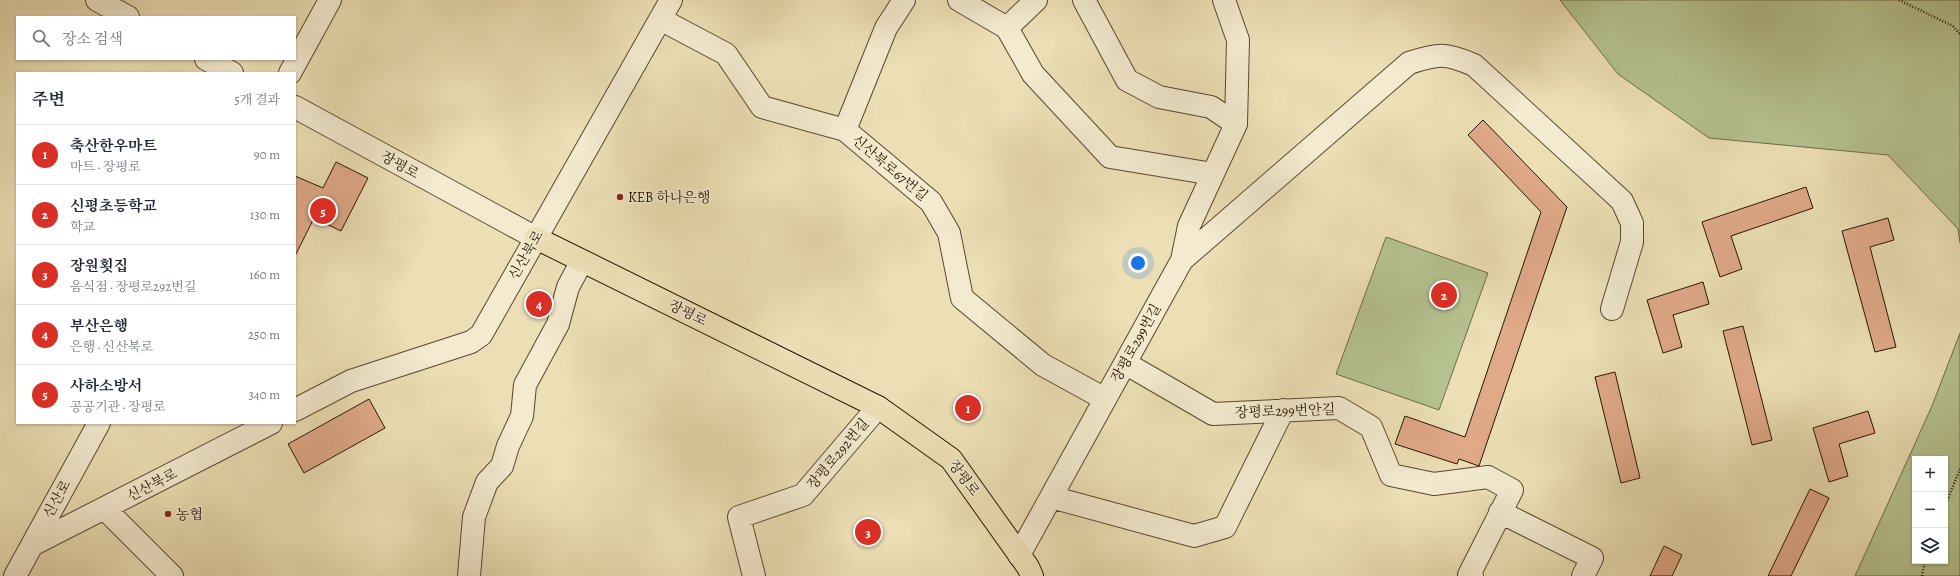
<!DOCTYPE html>
<html lang="ko">
<head>
<meta charset="utf-8">
<style>
  body { margin:0; font-family:Alegreya,"Noto Serif KR",serif; background:#f6f6f7; color:#1f2937 }
  .controls { position:absolute; right:12px; bottom:12px; display:grid; overflow:hidden; border-radius:0px; box-shadow:0 1px 3px #0004 }
  .controls button { width:36px; height:36px; display:grid; place-items:center; padding:0; border:0; border-bottom:1px solid #e0e1e3; background:#fff; color:#1f2937; font:20px sans-serif }
  .you { position:absolute; left:1138px; top:263px; width:14px; height:14px; margin:-10px; border:3px solid #fff; border-radius:50%; background:#1a73e8; box-shadow:0 0 0 6px #1a73e833 }
  .badge { display:grid; place-items:center; width:26px; height:26px; border-radius:50%; background:#d93025; color:#fff; font-size:13px; font-weight:700 }
  .pin { position:absolute; translate:-50% -50%; border:2px solid #fff; box-shadow:0 1px 4px #0006 }
  .list { margin:0; padding:0; list-style:none }
  h2 { display:flex; justify-content:space-between; align-items:center; height:52px; margin:0; padding:0 16px; font-size:17px }
  h2 small { font-size:13px; font-weight:400; color:#747a83 }
  .list li { display:grid; grid-template-columns:26px 1fr auto; gap:12px; align-items:center; box-sizing:border-box; height:60px; padding:0 16px; border-top:1px solid #e0e1e3 }
  .list b { display:block; font-size:15px; white-space:nowrap }
  .list p { margin:0; font-size:13px; white-space:nowrap; color:#747a83 }
  .list em { font-size:13px; font-style:normal; color:#747a83 }
  .icon { flex:none; width:22px; height:22px; fill:none; stroke:currentColor; stroke-width:2; stroke-linecap:round; stroke-linejoin:round }
  .map { position:relative; flex:none; width:1960px; height:576px; overflow:hidden }
  .search { position:absolute; background:#fff; box-shadow:0 1px 3px #0004; left:16px; top:16px; width:280px; height:44px; display:flex; align-items:center; gap:10px; box-sizing:border-box; padding:0 14px; border-radius:0px; color:#747a83; font-size:15px }
  .panel { position:absolute; background:#fff; box-shadow:0 1px 3px #0004; left:16px; top:72px; width:280px; height:352px; border-radius:0px }
  .map>svg:first-child { display:block }
  .green { fill:#b5c290; stroke:#6e6c48; fill-rule:evenodd }
  .building { fill:#e0a988; stroke:#261500 }
  .lines { fill:none; stroke-linecap:round; stroke-linejoin:round }
  .minor-casing { stroke:#58482d; stroke-width:24 }
  .major-casing { stroke:#261500; stroke-width:24 }
  .path { stroke:#261500; stroke-width:2.5; stroke-dasharray:1 2; stroke-linecap:butt }
  .minor { stroke:#f3eacf; stroke-width:22 }
  .major { stroke:#ecdfb5; stroke-width:22 }
  .poi-dot { fill:#8f2418; stroke:#f3eacf; stroke-width:1.5 }
  .labels { text-anchor:middle; dominant-baseline:central; stroke-width:3; stroke-linejoin:round; paint-order:stroke }
  .street-label { font-size:14px; fill:#261500; stroke:#f3eacf }
  .poi-label { font-size:14px; fill:#261500; stroke:#f3eacf; text-anchor:start }
</style>
</head>
<body>
<div class="map">
<svg width="1960" height="576" viewBox="0 0 1960 576">
  <rect width="100%" height="100%" fill="#ecdfb5"/>
  <filter id="stains"><feTurbulence type="fractalNoise" baseFrequency=".005" numOctaves="4"/><feColorMatrix values="0 0 0 0 .2 0 0 0 0 .09 0 0 0 0 .02 0 0 0 .5 -.17"/></filter>
  <radialGradient id="worn" r=".72"><stop offset=".6" stop-color="#630" stop-opacity="0"/><stop offset="1" stop-color="#630" stop-opacity=".3"/></radialGradient>
  <path class="green" d="M1560,0H1960V243L1958,229L1888,155L1709,138L1618,74Z
    M1386,237L1488,273L1439,410L1336,374Z
    M1960,333V576H1855L1932,406ZM1915,459H1945V561H1915Z"/>
  <path class="building" d="M1483,120L1567,207L1479,466L1459,459L1457,464L1395,444L1405,416L1465,437L1541,212L1468,135Z
    M336,162L368,178L341,231L314,218L295,256V176L323,188Z
    M1806,187L1813,208L1731,236L1742,269L1720,277L1702,222Z
    M1888,218L1894,240L1870,247L1896,347L1875,352L1842,231Z
    M1703,282L1709,304L1673,315L1682,347L1663,353L1647,300Z
    M1743,326L1772,440L1752,445L1723,331Z
    M1615,372L1640,478L1621,483L1595,377Z
    M369,399L385,428L304,473L288,444Z
    M1868,411L1875,433L1839,444L1848,476L1829,482L1813,428Z
    M1810,489L1829,498L1791,576H1768Z
    M1664,546L1682,555L1672,576H1650Z"/>
  <g class="lines">
    <g class="minor-casing">
      <path id="minor" d="M97,0L128,17
        M959,0L1007,28L1033,74L1110,157L1213,174
        M1084,0L1127,80L1159,97L1211,107L1236,124
        M660,19L726,54L762,107L845,130L931,202L949,233L962,298L1043,365L1105,399
        M1007,28L1036,0
        M206,59L232,73
        M290,73L330,0
        M295,107L536,238
        M845,130L886,28L904,0
        M1182,260L1409,63C1439,53 1446,53 1474,65L1622,201L1632,223V242L1612,309
        M1125,363L1213,414L1339,408L1371,427L1391,475L1434,484L1488,477L1512,490L1469,575L1472,576
        M295,410L351,381L471,342L481,335L671,0
        M1051,497L1194,536L1225,527L1283,410
        M105,509L172,576
        M1500,512L1592,558L1583,576
        M32,545L271,423
        M1019,555L1182,260L1189,226L1236,124L1238,40L1224,0
        M15,576L99,423
        M469,576L474,517L487,482L502,466L508,446L522,416L525,385L558,324L568,287L582,261
        M754,576L739,517L803,495L878,407"/>
    </g>
    <g class="major-casing">
      <path id="major" d="M536,238L878,407L951,459L1028,567L1032,576"/>
    </g>
    <path class="path" d="M1899,0L1953,26L1960,34
      M1945,506L1960,469
      M1922,576L1925,561"/>
    <use href="#minor" class="minor"/>
    <use href="#major" class="major"/>
  </g>
  <g class="poi-dot">
    <circle cx="620" cy="197" r="4"/>
    <circle cx="168" cy="514" r="4"/>
  </g>
  <g class="labels">
    <g class="street-label">
      <text transform="translate(400 165) rotate(29)">장평로</text>
      <text transform="translate(890 168) rotate(40)">신산북로67번길</text>
      <text transform="translate(526 255) rotate(-60)">신산북로</text>
      <text transform="translate(688 313) rotate(26)">장평로</text>
      <text transform="translate(1136 343) rotate(-61)">장평로299번길</text>
      <text transform="translate(1285 411) rotate(-2)">장평로299번안길</text>
      <text transform="translate(838 454) rotate(-50)">장평로292번길</text>
      <text transform="translate(964 478) rotate(53)">장평로</text>
      <text transform="translate(152 485) rotate(-27)">신산북로</text>
      <text transform="translate(57 499) rotate(-61)">신산로</text>
    </g>
    <g class="poi-label">
      <text x="628" y="197">KEB 하나은행</text>
      <text x="176" y="514">농협</text>
    </g>
  </g>
  <rect width="100%" height="100%" filter="url(#stains)"/>
  <rect width="100%" height="100%" fill="url(#worn)"/>
</svg>
<div class="controls">
<button>+</button>
<button>−</button>
<button><svg class="icon" aria-label="layers" viewBox="0 0 24 24"><path d="M12 4l9 5-9 5-9-5zM3 14l9 5 9-5"/></svg></button>
</div>
<div class="you"></div>
<div class="pin badge" style="left:968px;top:408px">1</div>
<div class="pin badge" style="left:1444px;top:295px">2</div>
<div class="pin badge" style="left:868px;top:532px">3</div>
<div class="pin badge" style="left:539px;top:304px">4</div>
<div class="pin badge" style="left:323px;top:211px">5</div>
<div class="search"><svg class="icon" aria-label="search" viewBox="0 0 24 24"><circle cx="10" cy="10" r="6"/><path d="M15 15l6 6"/></svg>장소 검색</div>
<section class="panel">
<h2>주변<small>5개 결과</small></h2>
<ul class="list">
<li><span class="badge">1</span><div><b>축산한우마트</b><p>마트 · 장평로</p></div><em>90 m</em></li>
<li><span class="badge">2</span><div><b>신평초등학교</b><p>학교</p></div><em>130 m</em></li>
<li><span class="badge">3</span><div><b>장원횟집</b><p>음식점 · 장평로292번길</p></div><em>160 m</em></li>
<li><span class="badge">4</span><div><b>부산은행</b><p>은행 · 신산북로</p></div><em>250 m</em></li>
<li><span class="badge">5</span><div><b>사하소방서</b><p>공공기관 · 장평로</p></div><em>340 m</em></li>
</ul>
</section>
</div>
</body>
</html>
